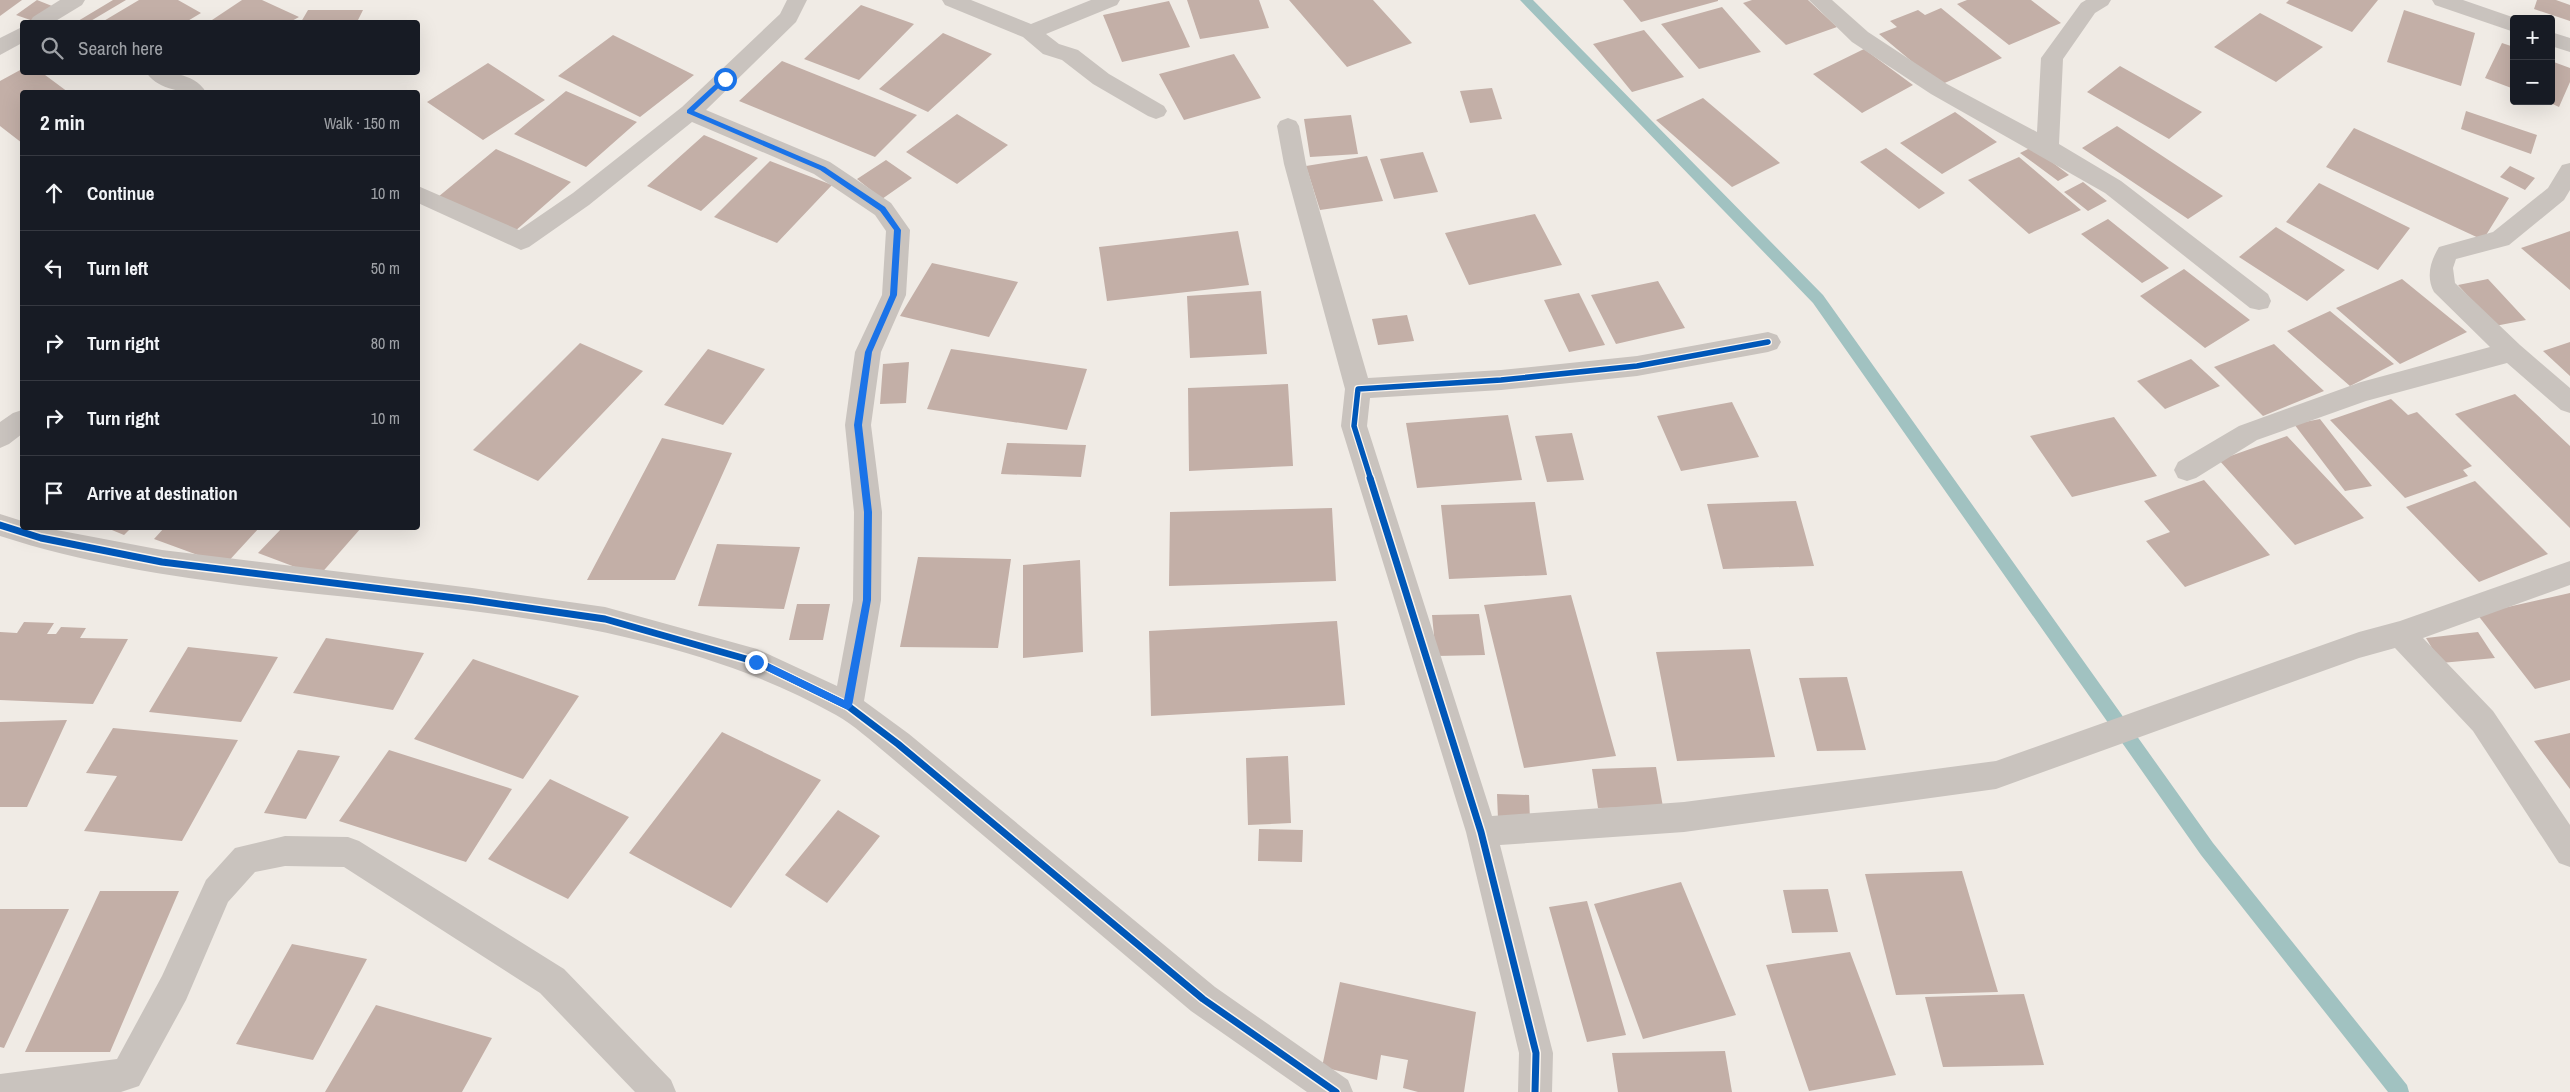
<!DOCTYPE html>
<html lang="en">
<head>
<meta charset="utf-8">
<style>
  body { margin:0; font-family:"Archivo Narrow",sans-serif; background:#20242c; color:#f1f3f6 }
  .controls { position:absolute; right:15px; top:15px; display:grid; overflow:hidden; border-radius:5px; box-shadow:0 5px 20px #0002 }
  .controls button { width:45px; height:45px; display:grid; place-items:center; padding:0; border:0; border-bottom:1px solid #363941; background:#171b24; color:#f1f3f6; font:25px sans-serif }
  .stop { position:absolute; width:15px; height:15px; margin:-11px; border:4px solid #1a73e8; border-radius:50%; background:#fff }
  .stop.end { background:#1a73e8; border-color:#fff; box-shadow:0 1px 5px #0008 }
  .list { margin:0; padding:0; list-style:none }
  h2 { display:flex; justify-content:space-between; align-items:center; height:65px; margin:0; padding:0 20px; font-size:21px }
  h2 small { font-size:16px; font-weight:400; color:#9ea1a6 }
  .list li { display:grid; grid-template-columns:32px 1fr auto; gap:15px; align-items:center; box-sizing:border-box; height:75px; padding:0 20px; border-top:1px solid #363941 }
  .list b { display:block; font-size:19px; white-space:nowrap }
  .list em { font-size:16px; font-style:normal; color:#9ea1a6 }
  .icon { flex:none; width:28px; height:28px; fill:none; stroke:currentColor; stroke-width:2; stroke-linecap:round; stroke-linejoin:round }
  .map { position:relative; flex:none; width:2570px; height:1092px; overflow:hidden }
  .search { position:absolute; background:#171b24; box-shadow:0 5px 20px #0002; left:20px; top:20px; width:400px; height:55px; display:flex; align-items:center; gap:12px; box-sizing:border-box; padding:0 18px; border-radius:5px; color:#9ea1a6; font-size:19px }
  .panel { position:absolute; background:#171b24; box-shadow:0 5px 20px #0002; left:20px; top:90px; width:400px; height:440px; border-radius:5px }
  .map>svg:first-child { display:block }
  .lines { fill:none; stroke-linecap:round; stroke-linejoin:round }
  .stream { fill:#a1c2c1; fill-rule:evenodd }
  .building { fill:#c3afa7 }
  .minor { fill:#c9c3be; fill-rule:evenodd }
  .cycleway-far1-casing { stroke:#fbf5ee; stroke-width:8 }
  .cycleway-casing { stroke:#fbf5ee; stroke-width:10 }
  .cycleway-far1 { stroke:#0057b8; stroke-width:5.5 }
  .cycleway { stroke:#0057b8; stroke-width:7 }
  .route { fill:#1a73e8 }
</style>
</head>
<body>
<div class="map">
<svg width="2570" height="1092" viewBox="0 0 2570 1092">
  <rect width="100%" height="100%" fill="#f0ebe5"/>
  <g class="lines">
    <path class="stream" d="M1520,0H1533L1823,295L2213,843L2407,1085L2409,1092H2388L2201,855L1813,303Z"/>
  </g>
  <path class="building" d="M0,0H22L0,16Z
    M37,0L57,8L36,22L16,15Z
    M113,0H126L89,22L78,21Z
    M139,0H178L201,13L186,22H102Z
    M242,0H262L299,17L290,22H209Z
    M1187,0H1259L1269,28L1200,39Z
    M1289,0H1373L1412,43L1347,67Z
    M1623,0H1718V1L1641,22Z
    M1752,0H1808L1837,27L1786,45L1743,3Z
    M1967,0H2031L2061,23L2009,45L1957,4Z
    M2289,0H2378L2352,32L2286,3Z
    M2537,0H2556L2570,5V21L2534,9Z
    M1169,1L1190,47L1122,62L1103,15Z
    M861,5L914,24L859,80L804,59Z
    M1722,7L1761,52L1699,69L1661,24Z
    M1941,8L2002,58L1940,85L1879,34L1897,27L1890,21L1918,10L1925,15Z
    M308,10H363L357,22H301Z
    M2404,10L2475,33L2461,86L2387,62Z
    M2260,13L2323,47L2276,82L2214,47Z
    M1644,30L1684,77L1632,92L1593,44Z
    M943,33L992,54L928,112L879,89Z
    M613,35L694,75L640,117L558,76Z
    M2502,43L2514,47V89L2485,78Z
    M1864,49L1913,85L1862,113L1813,74Z
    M1234,54L1261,98L1184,120L1159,74Z
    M782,61L917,115L875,157L739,101Z
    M2551,61L2570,68V82L2559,107L2546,101H2551Z
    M488,63L545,100L483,140L427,102Z
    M2120,66L2202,112L2169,139L2087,92Z
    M22,69V72H41L68,92H22V143L0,126V81Z
    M1492,88L1502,119L1470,123L1460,91Z
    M566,91L637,122L586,167L514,134Z
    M1703,98L1780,163L1732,187L1656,120Z
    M2466,111L2537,135L2531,154L2461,129Z
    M1955,112L1997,142L1942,174L1900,143Z
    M957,114L1008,145L957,184L906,152Z
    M1351,115L1358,154L1310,157L1304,119Z
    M2117,126L2223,196L2188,219L2082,148Z
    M2354,128L2509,198L2483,240L2326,167Z
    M704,135L758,158L701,211L647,186Z
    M2032,147L2069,175L2058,181L2020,153Z
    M1886,148L1945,193L1919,209L1860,162Z
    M496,149L571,182L514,232L438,197Z
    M1423,152L1438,192L1394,199L1380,159Z
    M1367,156L1383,201L1320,210L1306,166Z
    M2019,157L2081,210L2029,234L1968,180Z
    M886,160L912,178L882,199L857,179Z
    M770,161L832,185L777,243L714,217Z
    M2510,166L2535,178L2525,190L2500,177Z
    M2083,182L2107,201L2088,211L2064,192Z
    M2319,183L2410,228L2378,270L2286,222Z
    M1535,214L1562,265L1469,285L1445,233Z
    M2108,219L2169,268L2142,283L2081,234Z
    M2276,227L2345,270L2307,301L2239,257Z
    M1238,231L1249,285L1107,301L1099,247Z
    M2570,231V290L2521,248Z
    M932,263L1018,282L989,337L900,316Z
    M2184,269L2250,320L2205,348L2140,296Z
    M2402,279L2467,332L2400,364L2336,308Z
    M2488,279L2526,320L2495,326L2458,285Z
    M1658,281L1685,328L1616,344L1591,295Z
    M1261,291L1267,354L1190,358L1187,296Z
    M1579,293L1605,345L1569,352L1544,300Z
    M2330,311L2394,364L2350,386L2287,331Z
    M1407,315L1414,341L1378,345L1372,319Z
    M2570,342V376L2543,351Z
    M580,343L643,371L538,481L473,450Z
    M2274,344L2324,391L2263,416L2214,367Z
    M708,349L765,369L723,425L664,405Z
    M951,349L1087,369L1067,430L927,409Z
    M2191,359L2220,386L2165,409L2137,381Z
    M909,362L906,403L880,404L883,364Z
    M1288,384L1293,466L1189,471L1188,388Z
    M2515,394L2570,446V528L2455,414Z
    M2391,399L2408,415L2417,412L2472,466L2463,470L2468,476L2405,498L2330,420Z
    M1732,402L1759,457L1681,471L1657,416Z
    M1508,415L1522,480L1417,488L1406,423Z
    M2114,417L2157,476L2072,497L2030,436Z
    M2320,419L2372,486L2345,491L2294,424Z
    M1572,433L1584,480L1547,482L1535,436Z
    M2287,436L2364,518L2295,545L2219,460Z
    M662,438L732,453L675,580H587Z
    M1007,443L1086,445L1081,477L1001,474Z
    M2204,480L2270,555L2185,587L2146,541L2170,532L2144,501Z
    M2475,481L2548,554L2479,582L2406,507Z
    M1796,501L1814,566L1723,569L1707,504Z
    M1535,502L1547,575L1449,579L1441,505Z
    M1332,508L1336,581L1169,586L1170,512Z
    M107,528H131L124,535Z
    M164,528H259L225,565L154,539Z
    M282,528H361L319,576L258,553Z
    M717,544L800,547L784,609L698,606Z
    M918,557L1011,559L998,648L900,647Z
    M1080,560L1083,652L1023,658V565Z
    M2570,593V680L2535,689L2477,614Z
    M1571,595L1616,756L1524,768L1484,605Z
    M797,604H830L823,640H789Z
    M1479,614L1485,655L1436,656L1432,615Z
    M1337,621L1345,705L1151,716L1149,631Z
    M24,622L54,623L47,634H56L61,627L86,628L80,638L128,639L93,704L0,700V632L17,633Z
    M2478,632L2495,658L2441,663L2426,638Z
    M326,638L424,653L393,710L293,693Z
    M188,647L278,657L241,722L149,712Z
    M1750,649L1775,757L1677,761L1656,652Z
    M473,659L579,696L523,779L414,739Z
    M1847,677L1866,750L1817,751L1799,678Z
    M67,720L27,807H0V722Z
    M113,728L238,740L182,841L84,831L117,776L86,773Z
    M722,732L821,780L731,908L629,853Z
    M2570,733V789L2534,741Z
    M298,750L340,756L306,819L264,813Z
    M389,750L512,789L466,862L339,821Z
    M1288,756L1291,823L1248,825L1246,758Z
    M1656,767L1663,807L1598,808L1592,769Z
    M550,779L629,817L568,899L488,859Z
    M1497,794L1529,795L1530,820L1498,819Z
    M838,810L880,836L827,903L785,875Z
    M1259,829L1303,830L1302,862L1258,861Z
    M1962,871L1998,992L1896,995L1865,874Z
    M1681,882L1736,1015L1643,1039L1594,904Z
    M1828,889L1838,932L1792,933L1783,890Z
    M100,891H179L110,1052H25Z
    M1587,901L1626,1035L1587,1042L1549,907Z
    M0,909H69L4,1048L0,1047Z
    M292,944L367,959L313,1060L236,1044Z
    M1850,952L1896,1075L1809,1091L1766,965Z
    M1340,982L1476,1012L1464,1092H1418L1403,1088L1408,1060L1381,1055L1377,1080L1322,1067Z
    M2024,994L2044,1065L1943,1067L1925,997Z
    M376,1005L492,1038L462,1092H325Z
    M1725,1051L1732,1092H1618L1612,1053Z"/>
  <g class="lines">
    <path class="minor" d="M60,0H85L82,5L54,22H30L33,17Z
      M787,0H807L796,22L706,110L830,162L891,203L910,230L906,295L881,352L871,425L882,512L881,600L864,701L909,734L1215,987L1348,1080L1353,1092H1307L1191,1011L887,754C871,741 854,725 836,715C584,574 269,623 0,536V514L22,521V528H46L162,550L472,588L605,607L757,649L837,686L853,600L854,512L845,425L855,352L882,295L886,231L875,215L814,174L692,122L589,205L529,247L521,250L418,203V186L519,230L573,193L682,107L780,14Z
      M942,0H971L1031,24L1091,0H1120L1117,5L1046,34L1059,44L1078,50L1109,74L1164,106L1167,111L1164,116L1156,119L1148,116L1093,84L1062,60L1043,54L1023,37L945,5Z
      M1809,0H1832L1868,32L1947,84L2037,132L2041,58L2081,3L2086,0H2111L2108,5L2095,13L2063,59L2059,144L2121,181L2268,294L2271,301L2268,308L2259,310L2250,308L2105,193L1931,94L1852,42Z
      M2432,0H2463L2518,19H2514V32L2435,5Z
      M22,27V43L0,55V38Z
      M2551,32L2570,38V52L2551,46Z
      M146,72C166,72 194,72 206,92C188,94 157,90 146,72Z
      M1288,118L1296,121L1299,126L1306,164L1368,378L1501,370L1637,356L1768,332L1777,335L1781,342L1777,349L1768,352L1637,376L1501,390L1370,398L1367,426L1492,816L1684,802L1996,761L2359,632L2400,621L2570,561V585L2423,638L2493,711L2570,825V867L2559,863L2473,731L2395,648L2359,658L1996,789L1684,832L1500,845L1553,1053L1552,1092H1518L1519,1053L1466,832L1341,426L1345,389L1284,164L1277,126L1280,121Z
      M2570,163V190L2564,200L2509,245L2456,259L2453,268L2455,283L2520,345L2570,388V413L2561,410L2507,363L2366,401L2257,440L2196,478L2187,481L2178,478L2174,470L2178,462L2239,426L2361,382L2490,347L2434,292C2426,277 2430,262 2439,247L2493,232L2548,188L2562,165Z
      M22,410V434L9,444L0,448V422L13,413Z
      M285,836L348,837L359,841L564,969L671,1080L676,1092H635L540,993L344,867L285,866L255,872L228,902L186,1000L139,1086L121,1092H0V1074L117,1059L162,976L206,880L235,848Z"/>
    <g class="cycleway-far1-casing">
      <path id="cycleway-far1" d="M1371,480L1354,426L1358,389L1501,380L1637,366L1768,342"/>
    </g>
    <g class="cycleway-casing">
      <path id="cycleway" d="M1370,478L1481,832L1536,1053L1535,1092
        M0,525L41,538L162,562L472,600L605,619L757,662L848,706L898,744L1203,999L1336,1092"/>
    </g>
    <use href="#cycleway-far1" class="cycleway-far1"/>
    <use href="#cycleway" class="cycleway"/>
  </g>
  <path class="route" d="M723,77L728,79L694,111L825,167L885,207L901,230L897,295L872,352L862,425L872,512L871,600L852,706L848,710L753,664L752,662L756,658L760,659L844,700L863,600L864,512L854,425L865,352L890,295L894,230L880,211L820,170L687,113V110Z"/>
</svg>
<div class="controls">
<button>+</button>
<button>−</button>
</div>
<div class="stop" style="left:725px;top:79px"></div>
<div class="stop end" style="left:756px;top:662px"></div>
<div class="search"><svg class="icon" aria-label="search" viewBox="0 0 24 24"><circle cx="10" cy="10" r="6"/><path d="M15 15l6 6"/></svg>Search here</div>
<section class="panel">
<h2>2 min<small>Walk · 150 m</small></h2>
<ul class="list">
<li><svg class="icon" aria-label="ahead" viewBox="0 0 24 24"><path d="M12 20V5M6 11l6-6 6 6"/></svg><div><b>Continue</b></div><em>10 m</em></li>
<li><svg class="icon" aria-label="left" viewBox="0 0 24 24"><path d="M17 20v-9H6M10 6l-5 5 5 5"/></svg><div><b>Turn left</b></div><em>50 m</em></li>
<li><svg class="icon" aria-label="right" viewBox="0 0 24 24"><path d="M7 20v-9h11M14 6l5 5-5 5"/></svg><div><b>Turn right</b></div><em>80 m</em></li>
<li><svg class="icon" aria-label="right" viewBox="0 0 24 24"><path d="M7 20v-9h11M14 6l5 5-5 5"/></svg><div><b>Turn right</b></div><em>10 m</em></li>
<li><svg class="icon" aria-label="arrive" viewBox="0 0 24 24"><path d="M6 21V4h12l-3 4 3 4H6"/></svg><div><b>Arrive at destination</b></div></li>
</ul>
</section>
</div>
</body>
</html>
